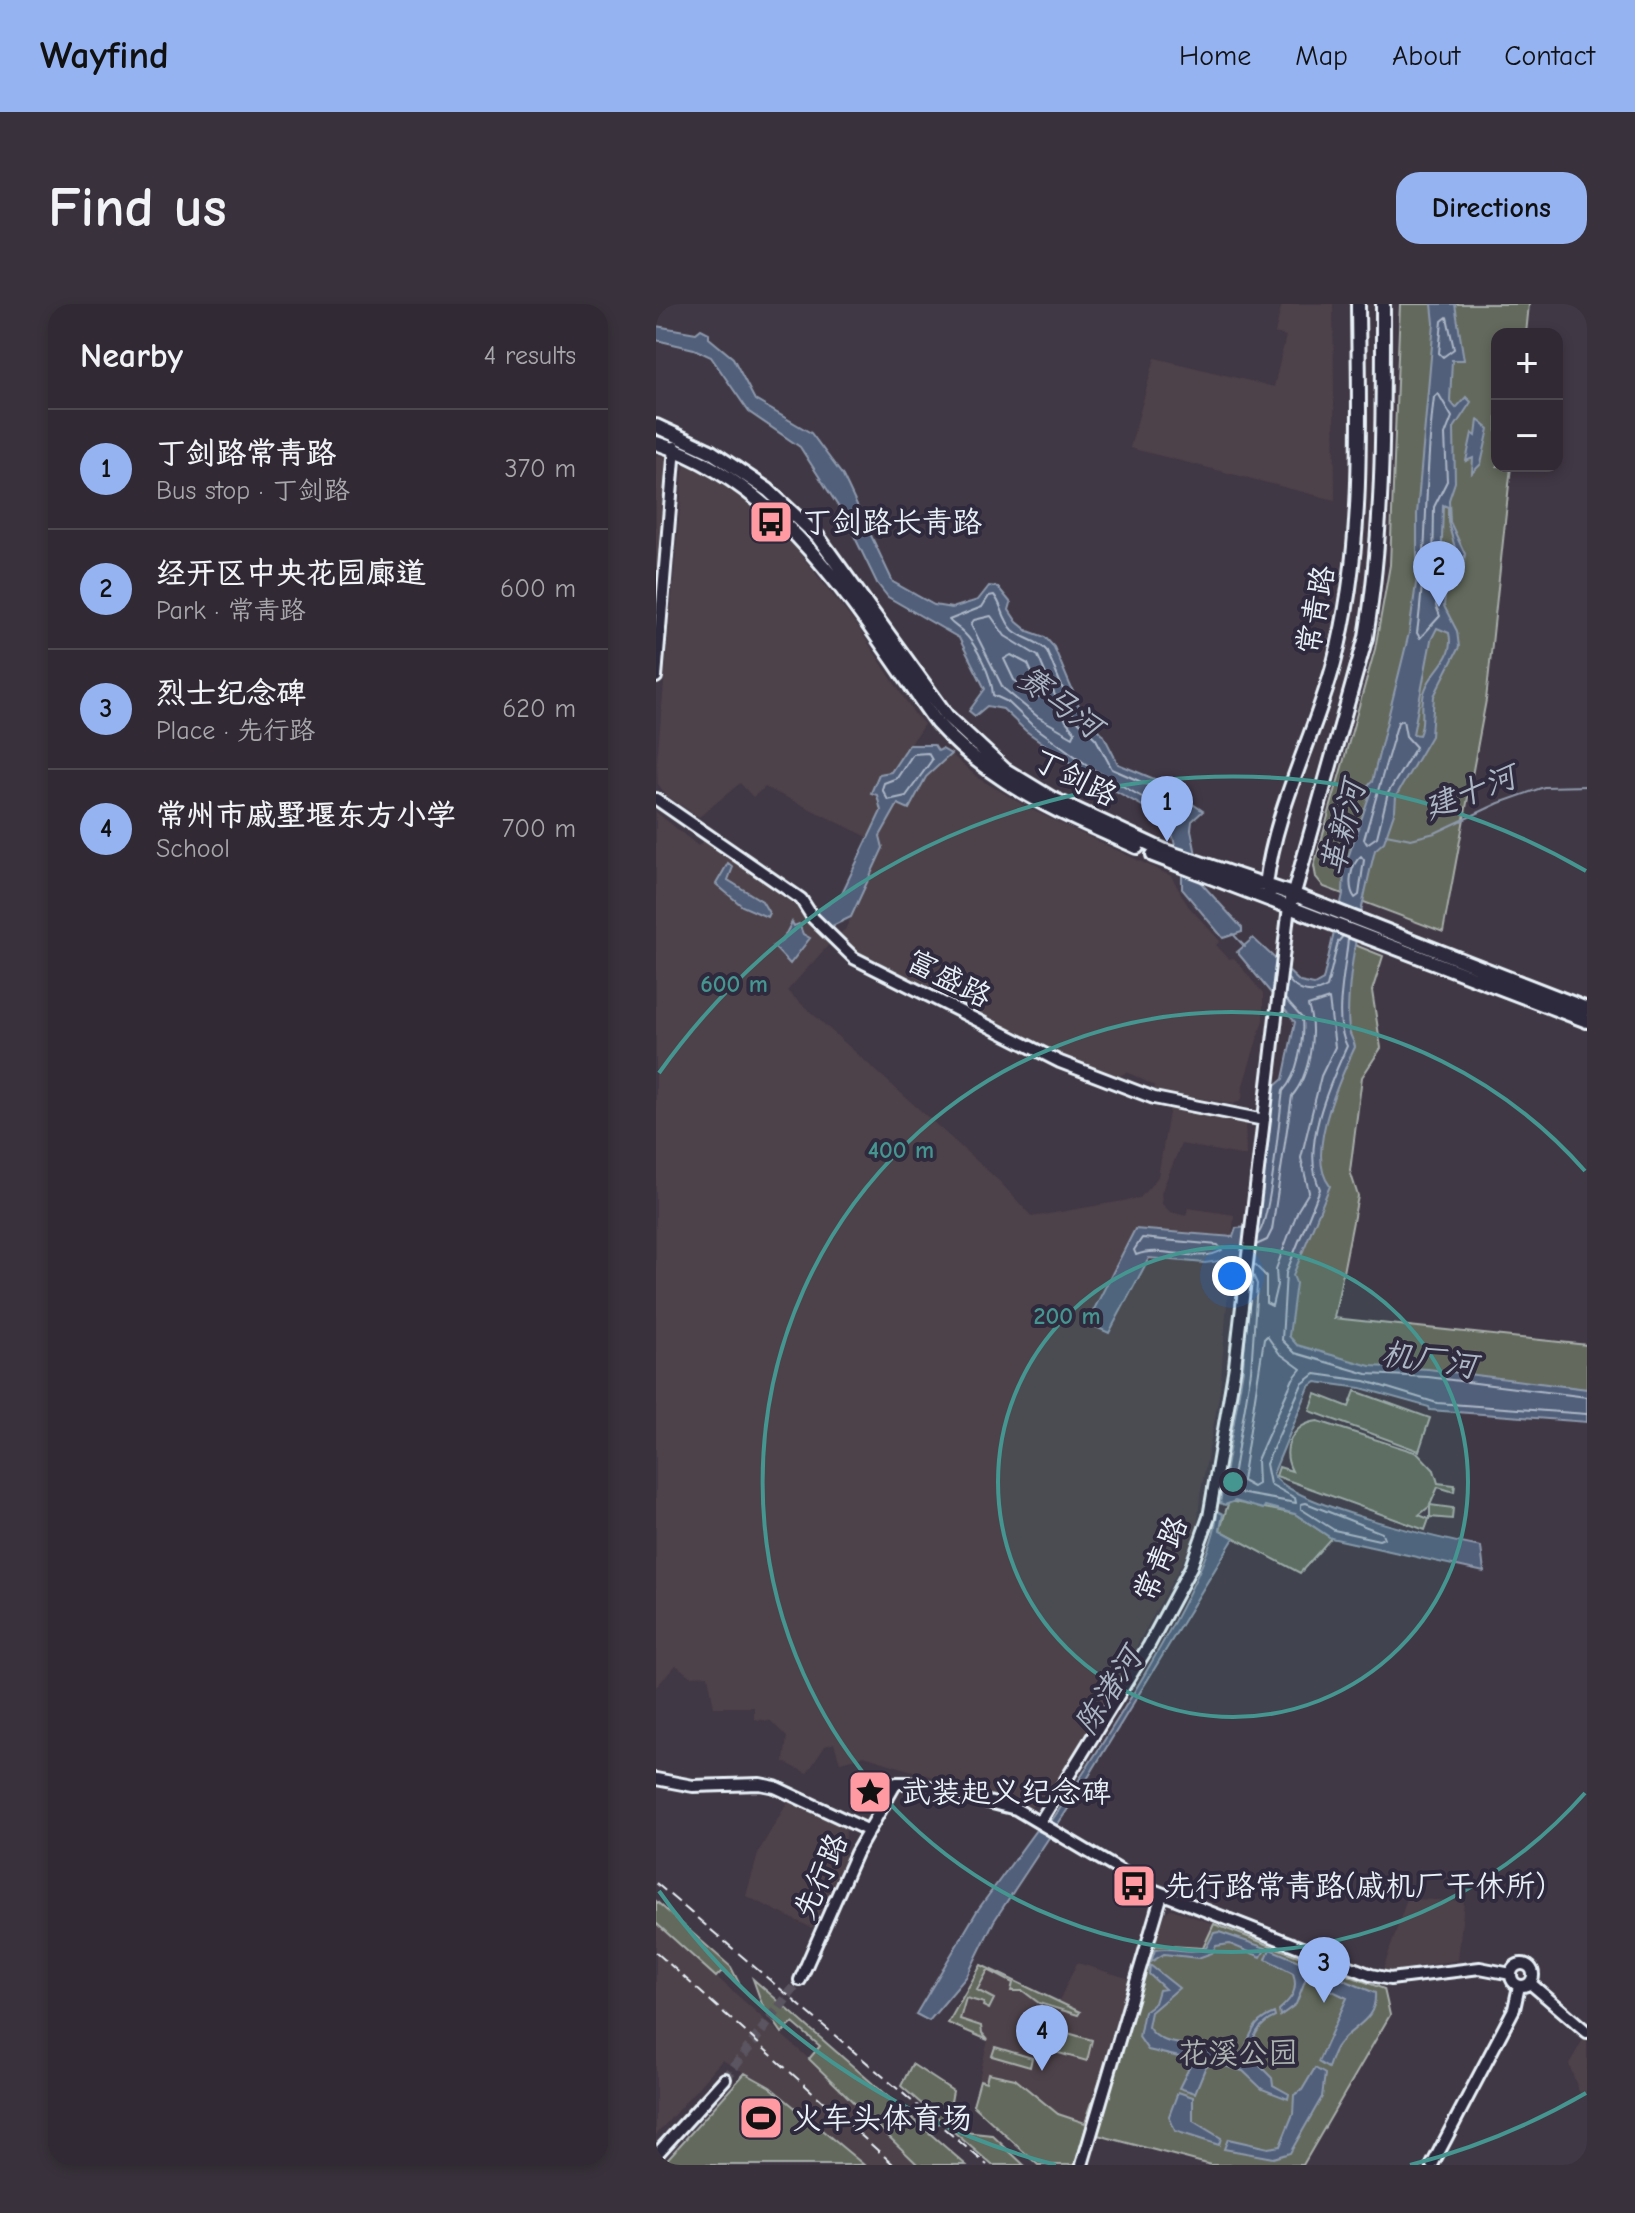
<!DOCTYPE html>
<html lang="en">
<head>
<meta charset="utf-8">
<style>
  body { margin:0; font-family:"Comic Neue","LXGW WenKai TC",sans-serif; background:#39323c; color:#f1f3f6 }
  .controls { position:absolute; right:24px; top:24px; display:grid; overflow:hidden; border-radius:16px; box-shadow:0 4px 12px #0003 }
  .controls button { width:72px; height:72px; display:grid; place-items:center; padding:0; border:0; border-bottom:2px solid #4c464f; background:#312a34; color:#f1f3f6; font:40px sans-serif }
  .you { position:absolute; left:576px; top:972px; width:28px; height:28px; margin:-20px; border:6px solid #fff; border-radius:50%; background:#1a73e8; box-shadow:0 0 0 12px #1a73e833 }
  .badge { display:grid; place-items:center; width:52px; height:52px; border-radius:50%; background:#95b2f1; color:#111; font-size:26px; font-weight:700 }
  .pin { position:absolute; translate:-50% -66px; filter:drop-shadow(0 2px 4px #0008) }
  .pin::after { content:''; position:absolute; top:42px; width:28px; height:24px; background:inherit; clip-path:polygon(0 0,100% 0,50% 100%) }
  .list { margin:0; padding:0; list-style:none }
  h2 { display:flex; justify-content:space-between; align-items:center; height:104px; margin:0; padding:0 32px; font-size:34px }
  h2 small { font-size:26px; font-weight:400; color:#a8a7ac }
  .list li { display:grid; grid-template-columns:52px 1fr auto; gap:24px; align-items:center; box-sizing:border-box; height:120px; padding:0 32px; border-top:2px solid #4c464f }
  .list b { display:block; font-size:30px; white-space:nowrap }
  .list p { margin:0; font-size:26px; white-space:nowrap; color:#a8a7ac }
  .list em { font-size:26px; font-style:normal; color:#a8a7ac }
  .map { position:relative; flex:none; width:931px; height:1861px; overflow:hidden; border-radius:24px }
  header { display:flex; align-items:center; gap:48px; box-sizing:border-box; height:112px; padding:0 40px; background:#95b2f1; color:#111 }
  header strong { font-size:38px }
  nav { display:flex; gap:44px; margin-inline-start:auto; font-size:28px }
  .intro { display:flex; align-items:center; justify-content:space-between; box-sizing:border-box; height:192px; padding:0 48px }
  h1 { margin:0; font-size:56px }
  .button { padding:20px 36px; border-radius:24px; background:#95b2f1; color:#111; font-size:28px; font-weight:700 }
  main { display:flex; gap:48px; padding:0 48px }
  aside { flex:1; background:#312a34; border-radius:24px; box-shadow:0 4px 12px #0003 }
  .map>svg:first-child { display:block }
  .built { fill:#4d424a }
  .green { fill:#64695b; stroke:#a6adaa; stroke-width:2 }
  .water { fill:#515f7a; stroke:#8d99ac; stroke-width:2; fill-rule:evenodd }
  .lines { fill:none; stroke-linecap:round; stroke-linejoin:round }
  .shore { stroke:#acb7c6; stroke-width:2 }
  .stream { stroke:#8d99ac; stroke-width:2 }
  .minor-tunnel { stroke:#5a5460; stroke-width:10; stroke-dasharray:10 5; stroke-linecap:butt }
  .minor-casing { stroke:#e8f1f8; stroke-width:16 }
  .major-casing { stroke:#e8f1f8; stroke-width:18 }
  .minor { stroke:#2f2a3d; stroke-width:10 }
  .major { stroke:#2f2a3d; stroke-width:12 }
  .rail { stroke:#e8f1f8; stroke-width:2; stroke-dasharray:12 6; stroke-linecap:butt }
  .ring { fill:none; stroke:#459590; stroke-width:4 }
  .labels { text-anchor:middle; dominant-baseline:central; stroke-width:8; stroke-linejoin:round; paint-order:stroke }
  .poi-label { font-size:30px; fill:#e8f1f8; stroke:#2f2a3d; text-anchor:start }
  .street-label { font-size:30px; fill:#e8f1f8; stroke:#2f2a3d }
  .park-label { font-size:30px; fill:#adb4b1; stroke:#2f2a3d }
  .water-label { font-size:32px; font-style:italic; fill:#acb7c6; stroke:#2f2a3d }
  .centre { fill:#459590; stroke:#2f2a3d; stroke-width:4 }
  .ring-label { font-size:24px; text-anchor:middle; font-weight:bold; fill:#459590; stroke:#2f2a3d; stroke-width:8; stroke-linejoin:round; paint-order:stroke }
</style>
</head>
<body>
<header>
<strong>Wayfind</strong>
<nav><a>Home</a><a>Map</a><a>About</a><a>Contact</a></nav>
</header>
<div class="intro"><h1>Find us</h1><a class="button">Directions</a></div>
<main>
<aside>
<h2>Nearby<small>4 results</small></h2>
<ul class="list">
<li><span class="badge">1</span><div><b>丁剑路常青路</b><p>Bus stop · 丁剑路</p></div><em>370 m</em></li>
<li><span class="badge">2</span><div><b>经开区中央花园廊道</b><p>Park · 常青路</p></div><em>600 m</em></li>
<li><span class="badge">3</span><div><b>烈士纪念碑</b><p>Place · 先行路</p></div><em>620 m</em></li>
<li><span class="badge">4</span><div><b>常州市戚墅堰东方小学</b><p>School</p></div><em>700 m</em></li>
</ul>
</aside>
<div class="map">
<svg width="931" height="1861" viewBox="0 0 931 1861">
  <rect width="100%" height="100%" fill="#413845"/>
  <filter id="ink" filterUnits="userSpaceOnUse"><feTurbulence type="fractalNoise" baseFrequency=".0125" numOctaves="2"/><feDisplacementMap in="SourceGraphic" scale="16" xChannelSelector="R" yChannelSelector="G"/><feConvolveMatrix kernelMatrix="1 2 1 2 8 2 1 2 1" color-interpolation-filters="sRGB"/></filter>
  <g filter="url(#ink)">
    <path class="built" d="M626,0H677L679,196L474,144L499,54L618,83L630,32L619,29Z
      M0,151L10,153L0,274Z
      M35,158L118,217L201,322L259,411L268,420L221,491L225,507L214,534L109,483L97,493L84,479L43,513L11,492L2,480L1,458L28,159Z
      M295,450L322,474L374,505L515,572L532,602L564,637L560,641L573,655L578,654L607,690V716L587,781L586,795L578,800L498,787L499,782L471,768L462,773L385,744L286,688L203,650L182,631L189,626L227,545L224,532L236,507L242,500L253,504L270,473Z
      M0,508L42,542L50,535L143,597L150,617L175,638L131,687L343,877L376,913L484,894L502,873L514,803L589,817L590,852L525,840L505,889L506,900L514,908L530,912L532,904L578,911L564,1087L544,1192L541,1232L439,1418L384,1500L374,1503L208,1452L184,1458L178,1439L169,1442L151,1469L128,1458L131,1433L115,1417L98,1415V1403H58L52,1371L34,1372L20,1361L0,1383Z
      M133,1496L190,1522L189,1553L156,1624L90,1592L103,1547Z
      M751,1595L808,1597L802,1656L726,1669Z
      M515,1605L558,1620L547,1644L497,1641L510,1608Z
      M0,1619L153,1755L262,1861H208L115,1783L66,1756L0,1831Z
      M421,1659L474,1675L419,1861H382L317,1801L332,1736L292,1719L325,1661L402,1699Z
      M928,1734L931,1736V1791L924,1790L913,1760Z"/>
    <path class="green" d="M744,0H873L870,30H841V162H855L830,396L787,628L668,583L660,573L658,562L719,345L734,261Z
      M689,637L727,652L716,687L725,744L706,773L694,867L702,892L678,1014L931,1041V1095L624,1049Z
      M699,1087L774,1114L763,1147L654,1107L660,1090L693,1103Z
      M662,1117L762,1149L778,1166L782,1179L799,1181L798,1188L782,1183L774,1201L797,1204L796,1215L774,1213V1202L763,1211L773,1215L769,1226L620,1172L623,1163L636,1167C624,1144 637,1120 662,1117Z
      M573,1197L639,1210L675,1234L644,1269L564,1226Z
      M206 1486a9 9 0 1 1 18 0a9 9 0 1 1-18 0Z
      M0,1597L75,1663L84,1681L66,1667L60,1673L0,1619Z
      M558,1620L728,1685L734,1711L647,1861H555L438,1830L497,1641L547,1644Z
      M325,1661L424,1708L422,1711L383,1699L367,1687H355L357,1679L332,1666L321,1686L338,1695L333,1705L327,1702L328,1699L310,1694L304,1715L325,1722L326,1729L332,1736L292,1719Z
      M97,1675L310,1861H262L153,1755L164,1742L137,1719L126,1729L106,1700Z
      M398,1725L436,1736L431,1757L392,1746Z
      M339,1743L376,1754L374,1763L336,1752Z
      M256,1760L297,1787L292,1814L301,1816L308,1828L336,1831L368,1861H336L245,1782Z
      M89,1769L114,1783L208,1861H6Z
      M332,1769L359,1775L402,1810L429,1819L444,1775L419,1861H382L317,1801L324,1776L330,1778Z"/>
    <path class="water" d="M776,0H799L808,56H796L794,97L800,104L810,93L815,98L798,124L799,178L793,196L794,218L809,250L807,265L789,292L788,302L801,327L803,343L778,392L775,432L740,492L739,506L728,538L719,546C708,591 688,681 693,726C694,733 698,736 699,743C683,776 649,851 674,882L637,971L640,979L633,1032L641,1041L714,1062L772,1065L931,1085V1118L774,1106L773,1103L705,1084L660,1078L653,1083L617,1170C632,1200 788,1236 825,1243L828,1268L675,1234L639,1210L609,1202L607,1205L579,1197L569,1201L564,1199L587,1066L593,979L575,969L571,956L549,959L493,954L453,1029L431,1019L479,925L577,933L580,924L599,923L619,782L627,775L639,718L581,648L597,634L644,678L658,681L667,676L687,590L688,565L715,487L712,481L716,478L753,329L761,273V210L778,19ZM787,201L792,203V218L802,255L788,278L785,269ZM781,324L793,329C799,356 777,363 769,386C763,401 770,417 763,431L757,430L775,336Z
      M0,22L40,29L45,25L53,29V34L77,54L99,96L155,129L187,172L237,278L278,301L296,304L322,296L333,282L342,283L355,299L353,306L361,318L372,327L389,333L398,343L426,409L447,430L462,460L503,477L547,507L536,517L535,526L546,580L586,624V628L567,634L526,585V569L513,517L433,472L370,427L347,405L331,402L319,412L313,407L329,385L303,334L232,293L221,279L189,213L144,143L93,108L55,53L38,45L0,36Z
      M822,116L833,125L825,160L816,169L817,154L810,157L816,129L820,132Z
      M253,441H278L282,447L286,445L295,450L270,473L253,505L242,500L224,532L227,544L195,613L172,624L159,609L185,591L225,507L221,491L215,489L223,470L235,468Z
      M72,559L77,563L72,576L106,597L113,609L111,613L86,602L60,580Z
      M136,618L138,622L143,620L147,630L154,634L134,660L117,642L126,637Z
      M561,1207L567,1210L564,1226L578,1234L425,1485L338,1617L311,1672L273,1717L260,1710L321,1607L380,1526L387,1529C426,1474 562,1266 561,1207Z
      M563,1628L610,1644L605,1653L574,1640L560,1642L556,1649L542,1654L508,1650L495,1658L499,1646C517,1642 532,1651 550,1644L558,1629Z
      M614,1645L719,1689C721,1717 696,1722 683,1740C677,1747 675,1756 672,1764L662,1758L691,1694L650,1674L640,1700L624,1712L623,1706C635,1695 643,1687 637,1669L610,1655Z
      M494,1661L523,1684L495,1708L492,1723C509,1748 539,1734 560,1752L559,1761L550,1762L539,1789L523,1784L537,1756L492,1746L483,1733L488,1707L499,1699L503,1686L509,1685L493,1670Z
      M618,1709L619,1713C602,1720 596,1734 593,1751L616,1774L617,1781L633,1790L632,1795L606,1785L587,1767L565,1761L566,1754L586,1749C597,1730 594,1719 618,1709Z
      M659,1764L669,1770L666,1793L634,1849L617,1854L568,1845L572,1835L612,1844L624,1842L637,1810L638,1791L646,1786Z
      M522,1788L537,1793V1817L565,1834L563,1841L519,1827L513,1812Z"/>
    <g class="lines">
      <path class="shore" d="M791,13L798,45L787,53L783,49L786,17Z
        M782,89L796,113L789,131L791,177L778,203L777,270L783,285L780,302L784,312L764,334L761,329C772,251 768,171 778,93Z
        M333,292L338,291C347,302 346,315 357,326C368,336 382,336 391,347L419,414L440,435L456,465L499,484L530,506L527,516L438,466L375,420L352,398L337,391C336,373 321,341 307,328C302,323 297,321 293,316L326,303Z
        M335,312L349,332L382,352L410,417L419,428L417,433L382,413L347,384L315,320L318,316Z
        M355,351L372,360L385,389L383,393L358,376L348,355Z
        M747,416L750,432L760,443L732,489L721,533L711,540L708,535L742,418Z
        M257,450L272,449L276,456L250,492L232,496L226,485L228,479L241,474Z
        M705,552L708,556L703,591L699,594C691,583 694,561 705,552Z
        M692,634C690,665 676,715 691,742C673,781 644,845 664,885L630,969L626,1036L639,1049L711,1070L772,1073L931,1093
        M632,675C642,689 656,692 671,683L682,638L687,632
        M602,930C615,917 623,812 627,787C642,771 648,736 646,714L629,695
        M486,934L562,941L566,946C543,961 506,940 480,951L478,946Z
        M598,960L610,972V999L616,1002L621,981L620,965L642,906L653,888L645,854L665,772L679,743L673,695L652,702C661,727 654,771 636,792L616,926L611,936L600,941
        M597,971L601,980L595,1067L575,1184L577,1188L640,1199L639,1194L614,1180L610,1160L646,1080L659,1070L709,1077L781,1099L931,1110
        M611,1032L623,1049L645,1065L637,1075L601,1156L602,1180L597,1183L586,1177L608,1035Z
        M650,1199L726,1229L728,1234L723,1236L678,1226L645,1205V1200Z"/>
      <path class="stream" d="M730,530L755,535L779,529L843,499L888,483L931,482
        M577,630L589,643"/>
      <path class="minor-tunnel" d="M69,1775L144,1676"/>
      <g class="minor-casing">
        <path id="minor" d="M0,373L19,143
          M0,495L145,595L157,614L198,654L404,758L498,794L608,816
          M0,1475L37,1482L104,1480L119,1483L211,1526
          M384,1518L492,1343L535,1263L553,1213L579,1062L633,602
          M855 1671a11 11 0 1 1 22 0a11 11 0 1 1-22 0Z
          M144,1676L200,1549L240,1479H257L360,1505L497,1586L715,1671L734,1675L824,1664L855,1670
          M874,1679L931,1728
          M0,1851L69,1775
          M426,1861L506,1590
          M776,1861L858,1705L863,1682"/>
      </g>
      <g class="major-casing">
        <path id="major" d="M0,122L54,147L112,186L162,233L291,412L349,466L395,494L509,547L639,591L931,705
          M0,139C132,181 205,313 281,419C338,482 405,509 481,543
          M497,551L931,717
          M616,586L610,581C619,504 658,434 678,359C709,242 703,120 702,0
          M636,596L710,333C728,222 727,112 727,0"/>
      </g>
      <use href="#minor" class="minor"/>
      <use href="#major" class="major"/>
      <path class="rail" d="M0,1579L331,1861
        M0,1648L238,1861"/>
    </g>
  </g>
  <circle cx="577" cy="1178" r="235" fill="#459590" fill-opacity=".12"/>
  <g class="ring">
    <circle cx="577" cy="1178" r="235"/>
    <path d="M929 1489A470 470 0 1 1 929 867"/>
    <path d="M930 1789A705 705 0 0 1 754 1861M400 1861A705 705 0 0 1 3 1587M3 769A705 705 0 0 1 930 567"/>
  </g>
  <defs>
    <g id="bus-square" transform="scale(2.3)"><rect x="-9" y="-9" width="18" height="18" rx="4" fill="#ff9aa2" stroke="#2f2a3d"/><path d="M-5-6H5V4H4V6H2V4H-2V6H-4V4H-5ZM-3.5-4V0h7V-4ZM-3.5 1.2v1.5H-2V1.2ZM2 1.2v1.5H3.5V1.2Z" fill="#111"/></g>
    <g id="sight-square" transform="scale(2.3)"><rect x="-9" y="-9" width="18" height="18" rx="4" fill="#ff9aa2" stroke="#2f2a3d"/><path d="M0-6L1.8-2.2L6-1.7L2.9 1.2L3.7 5.4L0 3.3L-3.7 5.4L-2.9 1.2L-6-1.7L-1.8-2.2Z" fill="#111"/></g>
    <g id="stadium-square" transform="scale(2.3)"><rect x="-9" y="-9" width="18" height="18" rx="4" fill="#ff9aa2" stroke="#2f2a3d"/><path d="M0-5a6.5 5 0 1 0 0 10a6.5 5 0 1 0 0-10ZM-3.5-1.8h7v3.6h-7Z" fill="#111"/></g>
  </defs>
  <g fill-rule="evenodd">
    <use href="#bus-square" x="115" y="218"/>
    <use href="#sight-square" x="214" y="1488"/>
    <use href="#bus-square" x="478" y="1582"/>
    <use href="#stadium-square" x="105" y="1814"/>
  </g>
  <g class="labels">
    <g class="poi-label">
      <text x="146" y="218">丁剑路长青路</text>
      <text x="245" y="1488">武装起义纪念碑</text>
      <text x="509" y="1582">先行路常青路(戚机厂干休所)</text>
      <text x="136" y="1814">火车头体育场</text>
    </g>
    <g class="street-label">
      <text transform="translate(660 306) rotate(-79)">常青路</text>
      <text transform="translate(419 474) rotate(27)">丁剑路</text>
      <text transform="translate(293 675) rotate(27)">富盛路</text>
      <text transform="translate(505 1255) rotate(-66)">常青路</text>
      <text transform="translate(165 1572) rotate(-66)">先行路</text>
    </g>
    <g class="park-label">
      <text x="582" y="1749">花溪公园</text>
    </g>
    <g class="water-label">
      <text transform="translate(404 398) rotate(37)">赛马河</text>
      <text transform="translate(814 488) rotate(-21)">建十河</text>
      <text transform="translate(687 524) rotate(-76)">革新河</text>
      <text transform="translate(773 1056) rotate(8)">机厂河</text>
      <text transform="translate(452 1387) rotate(-57)">陈渚河</text>
    </g>
  </g>
  <circle cx="577" cy="1178" r="12" class="centre"/>
  <g class="ring-label">
    <text x="78" y="688">600 m</text>
    <text x="245" y="854">400 m</text>
    <text x="411" y="1020">200 m</text>
  </g>
</svg>
<div class="controls">
<button>+</button>
<button>−</button>
</div>
<div class="you"></div>
<div class="pin badge" style="left:511px;top:538px">1</div>
<div class="pin badge" style="left:783px;top:303px">2</div>
<div class="pin badge" style="left:668px;top:1699px">3</div>
<div class="pin badge" style="left:386px;top:1767px">4</div>
</div>
</main>
</body>
</html>
